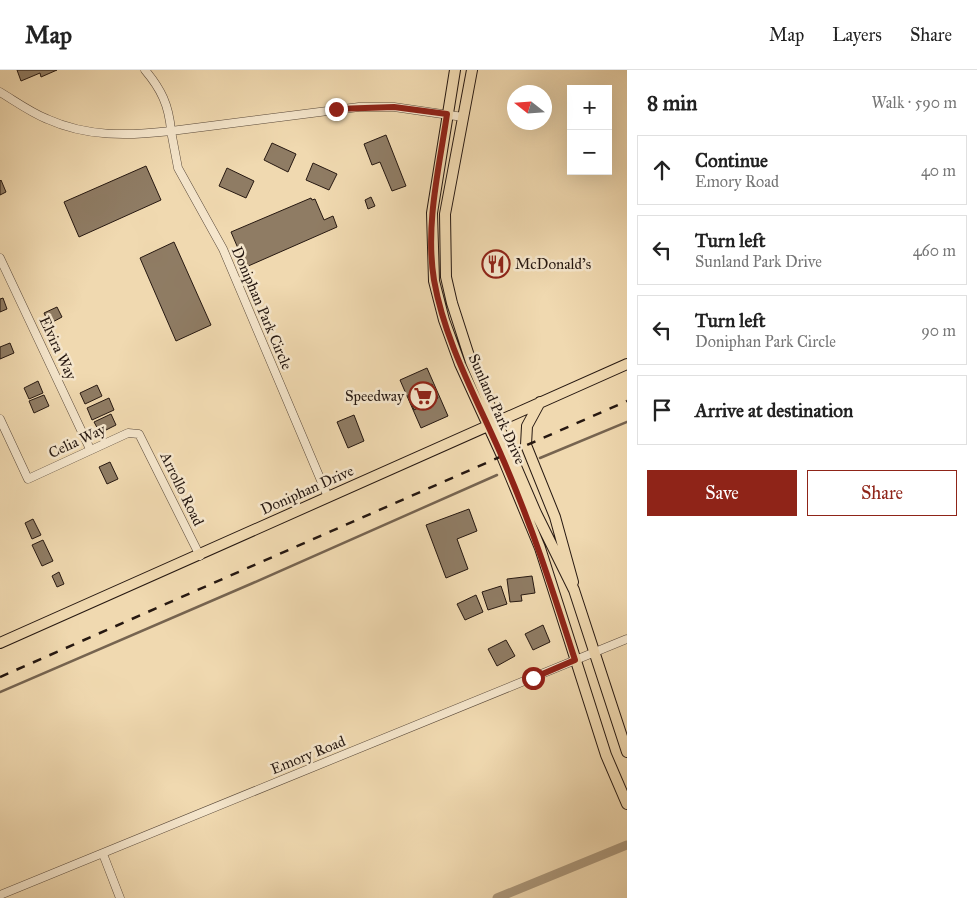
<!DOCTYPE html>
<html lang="en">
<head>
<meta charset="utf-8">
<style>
  body { margin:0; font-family:"IM FELL Great Primer",serif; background:#f6f6f6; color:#222 }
  .controls { position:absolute; right:15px; top:15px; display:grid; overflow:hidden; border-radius:0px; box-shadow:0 5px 20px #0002 }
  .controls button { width:45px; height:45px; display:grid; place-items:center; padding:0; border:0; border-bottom:1px solid #e0e0e0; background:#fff; color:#222; font:25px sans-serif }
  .compass { position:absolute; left:507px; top:15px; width:45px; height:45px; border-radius:50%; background:#fff; box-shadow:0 5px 20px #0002; rotate:287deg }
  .stop { position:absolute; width:15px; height:15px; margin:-11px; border:4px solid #8f2418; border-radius:50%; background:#fff }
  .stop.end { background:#8f2418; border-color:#fff; box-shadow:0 1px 5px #0008 }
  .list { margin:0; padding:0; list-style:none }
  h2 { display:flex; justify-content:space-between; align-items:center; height:65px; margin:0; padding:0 20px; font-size:21px }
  h2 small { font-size:16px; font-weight:400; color:#767676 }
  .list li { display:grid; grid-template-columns:32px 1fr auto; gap:15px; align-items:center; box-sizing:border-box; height:70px; margin:0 10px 10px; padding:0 10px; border:1px solid #e0e0e0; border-radius:0px }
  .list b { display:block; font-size:19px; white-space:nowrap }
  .list p { margin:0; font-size:16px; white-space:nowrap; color:#767676 }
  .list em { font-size:16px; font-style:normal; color:#767676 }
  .actions { display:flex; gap:10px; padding:15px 20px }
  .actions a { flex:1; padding:11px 0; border:1px solid #8f2418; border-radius:0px; text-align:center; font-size:18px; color:#8f2418 }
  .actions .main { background:#8f2418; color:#fff }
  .icon { flex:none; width:28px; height:28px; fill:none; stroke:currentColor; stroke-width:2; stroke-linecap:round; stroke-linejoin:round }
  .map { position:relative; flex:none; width:627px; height:828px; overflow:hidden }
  header { display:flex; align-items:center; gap:30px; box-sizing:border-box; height:70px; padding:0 25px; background:#fff; border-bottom:1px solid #e0e0e0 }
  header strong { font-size:24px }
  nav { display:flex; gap:28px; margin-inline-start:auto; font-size:18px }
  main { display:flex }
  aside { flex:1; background:#fff }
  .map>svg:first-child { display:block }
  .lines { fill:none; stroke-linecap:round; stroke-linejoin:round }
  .stream { stroke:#766450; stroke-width:2.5 }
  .canal { stroke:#ab977a; stroke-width:9 }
  .building { fill:#8f7c64; stroke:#261811 }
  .minor-casing { stroke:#584839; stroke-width:9 }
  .major-casing { stroke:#261811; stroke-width:12 }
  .minor { stroke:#f5e6cc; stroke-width:8 }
  .major { stroke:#f0d9b0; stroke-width:10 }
  .rail { stroke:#261811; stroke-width:2.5; stroke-dasharray:9 9; stroke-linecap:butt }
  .route { stroke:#8f2418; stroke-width:6 }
  .labels { text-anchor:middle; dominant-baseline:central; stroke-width:5; stroke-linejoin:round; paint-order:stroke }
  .poi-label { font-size:15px; fill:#261811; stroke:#f5e6cc; text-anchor:start }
  .street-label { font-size:15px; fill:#261811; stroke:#f5e6cc }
</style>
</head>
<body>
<header>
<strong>Map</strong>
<nav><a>Map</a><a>Layers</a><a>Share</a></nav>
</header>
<main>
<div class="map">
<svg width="627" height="828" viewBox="0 0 627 828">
  <rect width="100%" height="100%" fill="#f0d9b0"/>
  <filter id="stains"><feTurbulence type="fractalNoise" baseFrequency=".004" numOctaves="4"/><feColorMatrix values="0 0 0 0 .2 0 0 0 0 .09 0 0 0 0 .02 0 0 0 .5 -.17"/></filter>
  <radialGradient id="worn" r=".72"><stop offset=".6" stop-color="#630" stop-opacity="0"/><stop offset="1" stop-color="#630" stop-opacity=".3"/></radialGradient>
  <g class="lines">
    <path class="stream" d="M540,388L627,352
      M0,622L253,513L497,405"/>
    <path class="canal" d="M497,828L627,775"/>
  </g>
  <path class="building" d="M17,0H57L41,7L40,3L21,11Z
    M386,65L406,116L392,121L380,92L372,95L364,74Z
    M272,73L296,84L288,102L264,90Z
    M313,93L337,104L329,120L306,110Z
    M146,96L161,130L79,167L64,132Z
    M227,98L254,111L246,128L219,116Z
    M1,110L6,122L0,125V111Z
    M371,127L375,136L368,139L365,130Z
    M311,128L312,130L315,129L324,150L333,146L337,157L246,197L231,162Z
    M174,172L211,255L176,271L140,188Z
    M3,228L7,239L0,242V229Z
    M57,237L62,247L49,254L44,243Z
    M10,273L14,283L0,289V277Z
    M427,298L448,346L421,358L400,310Z
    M38,311L43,323L29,329L24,318Z
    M432,314L438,328L414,340L408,325Z
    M97,315L102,326L85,334L80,323Z
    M44,325L49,336L34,343L29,331Z
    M109,328L114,340L92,350L87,338Z
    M111,344L116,355L100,363L94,352Z
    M354,345L364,371L348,378L337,352Z
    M110,392L118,409L107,414L99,397Z
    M469,439L477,461L457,469L468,499L446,508L426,455Z
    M33,449L41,465L32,469L25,453Z
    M43,470L53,491L42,496L32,475Z
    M59,502L64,514L57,517L52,506Z
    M532,506L535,523L521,525L522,531L510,532L507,509Z
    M501,516L507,534L488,540L482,522Z
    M476,525L483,542L465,550L457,534Z
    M543,555L550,572L533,580L525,564Z
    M506,570L515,586L497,596L488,579Z"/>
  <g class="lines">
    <g class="minor-casing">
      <path id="minor" d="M0,22C15,31 30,42 47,49C87,67 128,66 171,61C169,35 161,19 145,0
        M0,188L90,379
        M0,349L28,409L128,363L139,364L200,486
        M328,427L223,179L178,98L171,61L359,37H394L463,47
        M103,784L120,828
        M0,825L627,569"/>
    </g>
    <g class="major-casing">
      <path id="major" d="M455,0L432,143L434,211L444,250L460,294L502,386L540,478L606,685L627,734
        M472,0L445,144L446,207L452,233L471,292L536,443L574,520L627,682
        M540,332L527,356L526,375L555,447L573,512
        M0,573L627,294"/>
    </g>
    <use href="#minor" class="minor"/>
    <use href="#major" class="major"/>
    <path class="rail" d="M0,607L627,331"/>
  </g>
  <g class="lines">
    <path class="route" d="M336,39L394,37L447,44C439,99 425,155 434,210C445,273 477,329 502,387C531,453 553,521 575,590L533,608"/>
  </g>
  <defs>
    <g id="restaurant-ring" transform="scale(1.4375)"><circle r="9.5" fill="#f5e6cc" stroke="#8f2418" stroke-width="1.5"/><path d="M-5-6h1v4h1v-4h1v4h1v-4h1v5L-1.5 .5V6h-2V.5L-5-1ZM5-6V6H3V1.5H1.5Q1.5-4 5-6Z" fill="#8f2418"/></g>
    <g id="supermarket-ring" transform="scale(1.4375)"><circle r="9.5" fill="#f5e6cc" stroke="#8f2418" stroke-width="1.5"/><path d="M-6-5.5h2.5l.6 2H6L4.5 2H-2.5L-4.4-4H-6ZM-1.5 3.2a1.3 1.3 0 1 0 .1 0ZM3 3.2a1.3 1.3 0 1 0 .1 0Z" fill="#8f2418"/></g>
  </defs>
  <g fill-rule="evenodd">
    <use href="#restaurant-ring" x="496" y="194"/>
    <use href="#supermarket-ring" x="423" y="326"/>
  </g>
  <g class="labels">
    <g class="poi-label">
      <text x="515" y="194">McDonald's</text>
      <text x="404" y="326" text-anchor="end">Speedway</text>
    </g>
    <g class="street-label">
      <text transform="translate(262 238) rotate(67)">Doniphan Park Circle</text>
      <text transform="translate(58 278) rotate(65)">Elvira Way</text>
      <text transform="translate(497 339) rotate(66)">Sunland Park Drive</text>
      <text transform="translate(77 371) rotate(-25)">Celia Way</text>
      <text transform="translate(182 419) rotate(64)">Arrollo Road</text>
      <text transform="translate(307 420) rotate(-24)">Doniphan Drive</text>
      <text transform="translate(308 685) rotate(-22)">Emory Road</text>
    </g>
  </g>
  <rect width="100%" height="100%" filter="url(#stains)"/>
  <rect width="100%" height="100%" fill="url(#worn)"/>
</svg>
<div class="controls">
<button>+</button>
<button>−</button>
</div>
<svg class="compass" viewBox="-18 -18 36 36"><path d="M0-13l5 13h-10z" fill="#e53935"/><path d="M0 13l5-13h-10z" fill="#767676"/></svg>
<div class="stop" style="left:533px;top:608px"></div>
<div class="stop end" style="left:336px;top:39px"></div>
</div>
<aside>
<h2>8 min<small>Walk · 590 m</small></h2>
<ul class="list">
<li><svg class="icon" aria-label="ahead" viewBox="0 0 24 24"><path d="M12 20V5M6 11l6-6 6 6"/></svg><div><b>Continue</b><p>Emory Road</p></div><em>40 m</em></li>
<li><svg class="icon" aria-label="left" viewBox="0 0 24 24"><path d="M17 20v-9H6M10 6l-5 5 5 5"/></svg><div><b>Turn left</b><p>Sunland Park Drive</p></div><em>460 m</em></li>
<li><svg class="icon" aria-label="left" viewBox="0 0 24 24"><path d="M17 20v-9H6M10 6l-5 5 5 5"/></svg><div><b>Turn left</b><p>Doniphan Park Circle</p></div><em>90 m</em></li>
<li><svg class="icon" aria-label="arrive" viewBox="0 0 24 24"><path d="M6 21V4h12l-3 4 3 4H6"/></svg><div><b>Arrive at destination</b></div></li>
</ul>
<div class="actions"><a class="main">Save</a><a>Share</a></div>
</aside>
</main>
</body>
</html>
